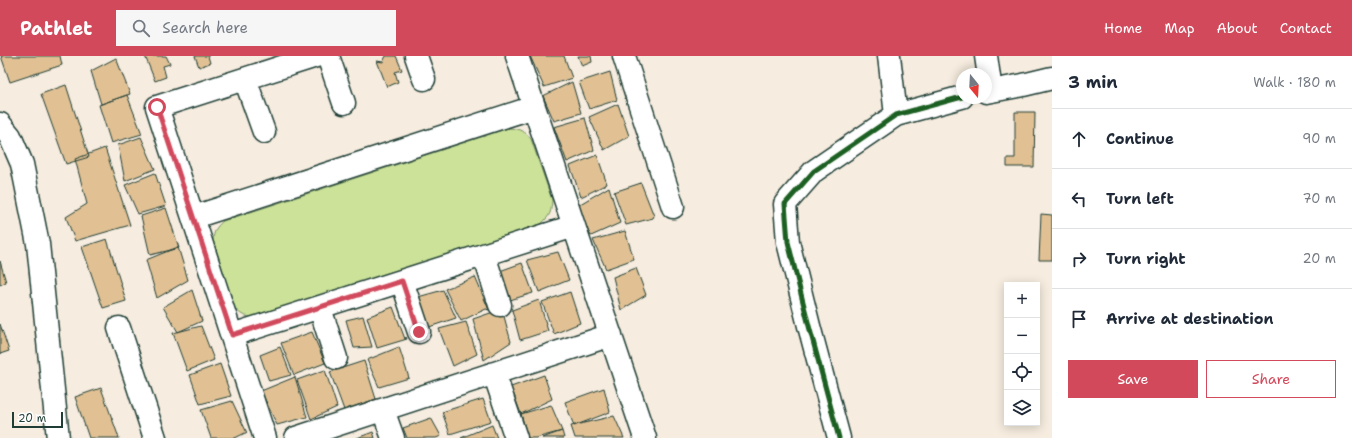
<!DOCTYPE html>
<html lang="en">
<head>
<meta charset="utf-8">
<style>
  body { margin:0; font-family:"Shantell Sans",sans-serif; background:#f6f6f7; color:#1f2937 }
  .controls { position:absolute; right:12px; bottom:12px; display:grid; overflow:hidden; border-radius:0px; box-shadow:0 2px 10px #0003 }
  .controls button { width:36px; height:36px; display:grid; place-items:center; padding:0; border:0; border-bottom:1px solid #e0e1e3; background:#fff; color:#1f2937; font:20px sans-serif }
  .compass { position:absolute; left:956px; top:12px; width:36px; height:36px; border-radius:50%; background:#fff; box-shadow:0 2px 10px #0003; rotate:162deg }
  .scale { position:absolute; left:12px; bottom:10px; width:51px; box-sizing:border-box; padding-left:4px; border:2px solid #1f3d34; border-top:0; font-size:11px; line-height:14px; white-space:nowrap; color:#1f3d34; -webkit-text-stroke:3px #fff; paint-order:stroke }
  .stop { position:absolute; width:12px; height:12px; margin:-9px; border:3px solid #d1495b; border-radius:50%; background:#fff }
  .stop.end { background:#d1495b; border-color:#fff; box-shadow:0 1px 4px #0008 }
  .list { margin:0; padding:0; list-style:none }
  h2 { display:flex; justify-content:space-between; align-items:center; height:52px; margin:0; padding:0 16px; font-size:17px }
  h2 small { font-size:13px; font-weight:400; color:#747a83 }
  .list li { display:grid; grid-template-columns:26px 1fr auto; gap:12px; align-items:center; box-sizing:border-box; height:60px; padding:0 16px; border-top:1px solid #e0e1e3 }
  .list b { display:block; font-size:15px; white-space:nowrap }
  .list em { font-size:13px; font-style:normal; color:#747a83 }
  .actions { display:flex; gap:8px; padding:12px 16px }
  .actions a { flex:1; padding:9px 0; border:1px solid #d1495b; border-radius:0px; text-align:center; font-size:14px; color:#d1495b }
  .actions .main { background:#d1495b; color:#fff }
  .icon { flex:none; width:22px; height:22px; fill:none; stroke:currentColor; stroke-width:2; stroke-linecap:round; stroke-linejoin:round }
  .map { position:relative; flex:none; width:1052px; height:382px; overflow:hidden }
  header { display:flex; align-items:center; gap:24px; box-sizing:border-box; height:56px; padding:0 20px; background:#d1495b; color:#fff }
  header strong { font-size:19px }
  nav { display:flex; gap:22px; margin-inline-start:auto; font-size:14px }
  .search { width:280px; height:36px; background:#f6f6f7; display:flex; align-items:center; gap:10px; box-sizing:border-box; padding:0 14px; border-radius:0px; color:#747a83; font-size:15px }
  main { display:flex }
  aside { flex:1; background:#fff }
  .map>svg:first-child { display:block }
  .green { fill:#cbe298; stroke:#759066 }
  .building { fill:#e1c194; stroke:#1f3d34 }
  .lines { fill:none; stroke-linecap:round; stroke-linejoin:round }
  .minor-casing { stroke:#1f3d34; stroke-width:25 }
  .major-casing { stroke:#1f3d34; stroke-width:25 }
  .minor { stroke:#fff; stroke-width:22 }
  .major { stroke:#fff; stroke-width:22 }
  .cycleway-casing { stroke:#fff; stroke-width:8 }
  .cycleway { stroke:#1b5e20; stroke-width:5 }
  .route { stroke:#d1495b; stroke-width:5 }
</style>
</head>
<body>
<header>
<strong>Pathlet</strong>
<div class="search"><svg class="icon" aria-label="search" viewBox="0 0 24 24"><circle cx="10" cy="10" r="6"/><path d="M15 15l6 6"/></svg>Search here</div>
<nav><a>Home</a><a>Map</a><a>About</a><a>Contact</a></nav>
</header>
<main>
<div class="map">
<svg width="1052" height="382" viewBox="0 0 1052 382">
  <rect width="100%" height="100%" fill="#f6ecdf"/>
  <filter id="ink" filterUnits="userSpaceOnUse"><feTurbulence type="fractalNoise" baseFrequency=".025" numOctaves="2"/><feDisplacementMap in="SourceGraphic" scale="8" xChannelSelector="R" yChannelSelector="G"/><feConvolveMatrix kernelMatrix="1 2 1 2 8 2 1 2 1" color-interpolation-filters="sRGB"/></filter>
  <g filter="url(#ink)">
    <path class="green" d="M509,72C520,73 525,75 531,83L552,144C551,156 551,159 541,168L255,261C245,261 240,259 234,251L213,184C214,175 216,171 223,165Z"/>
    <path class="building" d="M1,0H60L62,9L10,26Z
      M145,0H166L170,8L163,10L166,21L155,25Z
      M195,0H208L210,7L199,11Z
      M386,0H396L402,14L395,16L398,26L387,31L377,5L383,6Z
      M530,0H564L572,22L544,31Z
      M578,0H591L592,6L582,10Z
      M116,2L130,38L101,48L91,15Z
      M610,16L617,44L589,53L579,26Z
      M572,26L581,57L554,65L543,40Z
      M66,29L89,101L66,108L41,38Z
      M127,39L142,78L111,87L99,49Z
      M618,48L629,80L604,94L589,61Z
      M1015,56H1035L1034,111H1007V102H1015Z
      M585,62L594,94L567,106L554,71Z
      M141,81L155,113L125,125L118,89Z
      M105,92L130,169L75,185L66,161L87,148L75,103Z
      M597,99L607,128L581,141L570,110Z
      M155,117L166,150L138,158L125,129Z
      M641,127L654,160L653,162L626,169L614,136Z
      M609,131L620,167L591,180L575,151Z
      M166,152L179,192L150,199L141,160Z
      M1041,158L1052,159V204H1039Z
      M625,175L634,203L606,213L593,184Z
      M107,183L126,245L103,252L82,191Z
      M178,191L188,224L157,242L146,204Z
      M558,196L569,224L539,236L527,204Z
      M0,205L6,226L0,229Z
      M522,207L533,237L510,244L497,216Z
      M636,212L646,239L621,254L613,221Z
      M475,221L489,254L486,253L461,265L445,233Z
      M192,234L202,265L178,276L163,251Z
      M443,234L456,262L429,271L418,241Z
      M570,236L580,267L554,278L542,246Z
      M539,244L548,275L520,284L512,254Z
      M393,251L405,283L406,281L407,283L377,292L367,261Z
      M502,253L511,286L484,304L473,263Z
      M363,260L372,291L354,292L346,264Z
      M466,266L477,298L453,310L439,273Z
      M0,268L9,295L0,298Z
      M201,270L214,304L187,315L173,277Z
      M312,276L325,307L294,319L281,287Z
      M280,291L291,319L269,325L260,299Z
      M399,291L409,322L379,331L367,304Z
      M364,305L376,343L344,354L330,316Z
      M220,308L231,340L200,348L190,319Z
      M325,314L337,351L311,363L297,324Z
      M544,319L552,343L521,358L511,331Z
      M295,321L307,361L277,369L261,335Z
      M101,332L119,382H89L75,341Z
      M604,332L610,356L574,370L565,346Z
      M483,343L491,365L450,378L442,356Z
      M232,345L247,377H245L235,382H211L201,354Z
      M551,349L562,375L536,382H528L521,358Z
      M614,360L624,382H575L571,370Z
      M431,362L441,380L436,382H407L403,372Z
      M492,369L497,382H461Z
      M562,375L564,382H542Z
      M373,376L375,382H357Z"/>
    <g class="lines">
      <g class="minor-casing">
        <path id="minor" d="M328,0L344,47
          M416,0L424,23
          M517,0L645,382
          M624,0L673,151
          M889,0L896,59
          M986,0L991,35
          M245,23L264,76
          M986,36L1023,29L1052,22
          M194,161L534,51
          M484,199L500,249
          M402,225L419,276
          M320,252L336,302
          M119,272L155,382
          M232,279L574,170
          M494,317L516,382
          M383,354L393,382
          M265,382L157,51L316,0
          M296,382L611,279
          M839,382L809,270L788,186L785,148L814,115L896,59L962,41"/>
      </g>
      <g class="major-casing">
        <path id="major" d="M0,68L10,80L22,108L38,188L58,382"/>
      </g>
      <use href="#minor" class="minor"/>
      <use href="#major" class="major"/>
      <g class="cycleway-casing">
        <path id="cycleway" d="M839,382L809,270L788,186L785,148L814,115L896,59L962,41"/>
      </g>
      <use href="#cycleway" class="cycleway"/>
    </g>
  </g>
  <g class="lines" filter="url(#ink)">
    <path class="route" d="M157,51L232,279L402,225L419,276"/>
  </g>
</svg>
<div class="controls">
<button>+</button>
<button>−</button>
<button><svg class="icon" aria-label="locate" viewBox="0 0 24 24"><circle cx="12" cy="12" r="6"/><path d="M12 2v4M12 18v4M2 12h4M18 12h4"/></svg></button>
<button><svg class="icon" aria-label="layers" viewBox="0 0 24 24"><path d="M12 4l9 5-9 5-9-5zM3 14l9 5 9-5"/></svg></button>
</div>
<svg class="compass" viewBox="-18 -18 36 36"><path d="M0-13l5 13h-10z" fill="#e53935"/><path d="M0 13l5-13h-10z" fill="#747a83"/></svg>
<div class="scale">20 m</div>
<div class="stop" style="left:157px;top:51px"></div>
<div class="stop end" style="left:419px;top:276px"></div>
</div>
<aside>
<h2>3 min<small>Walk · 180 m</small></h2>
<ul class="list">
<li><svg class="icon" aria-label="ahead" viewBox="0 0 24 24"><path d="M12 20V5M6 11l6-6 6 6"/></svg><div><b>Continue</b></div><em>90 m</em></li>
<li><svg class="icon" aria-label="left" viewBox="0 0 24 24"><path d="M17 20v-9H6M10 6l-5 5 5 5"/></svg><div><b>Turn left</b></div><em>70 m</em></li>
<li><svg class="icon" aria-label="right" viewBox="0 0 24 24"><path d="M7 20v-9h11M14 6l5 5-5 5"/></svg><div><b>Turn right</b></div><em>20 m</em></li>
<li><svg class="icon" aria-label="arrive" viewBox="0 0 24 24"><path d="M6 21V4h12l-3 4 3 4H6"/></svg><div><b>Arrive at destination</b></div></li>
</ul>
<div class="actions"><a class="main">Save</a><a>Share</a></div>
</aside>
</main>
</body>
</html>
